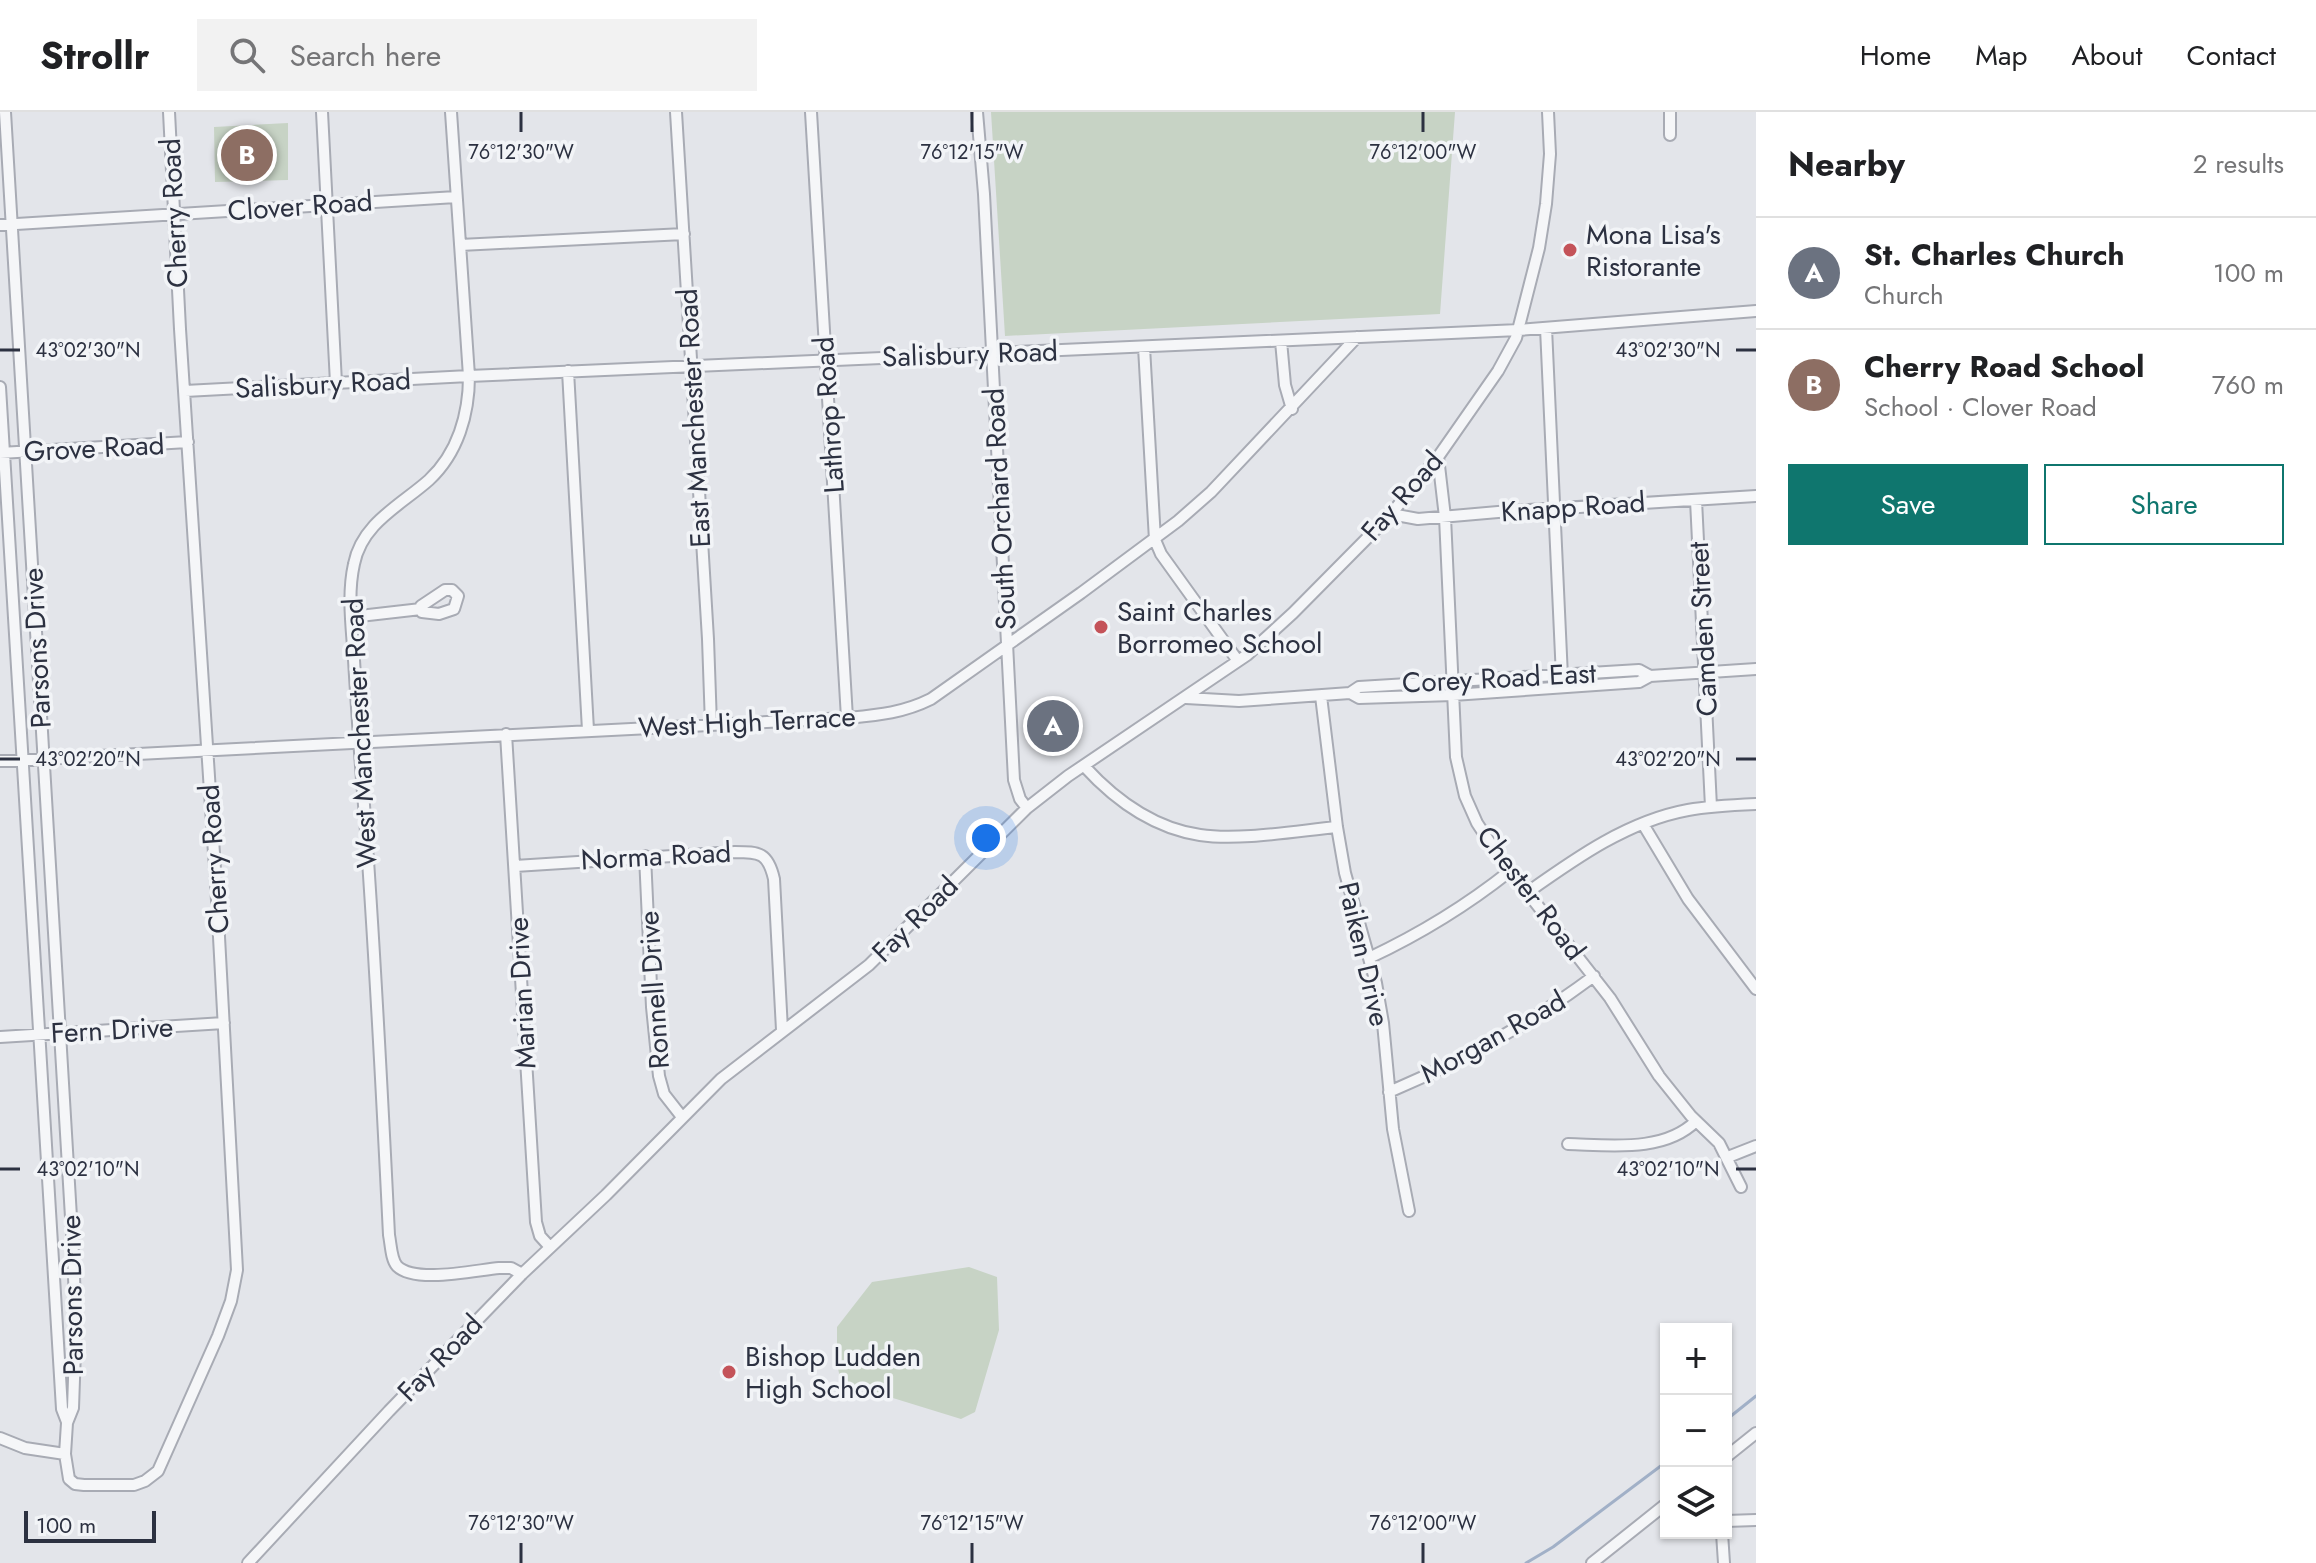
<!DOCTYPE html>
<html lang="en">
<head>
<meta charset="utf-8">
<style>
  body { margin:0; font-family:Jost,sans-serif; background:#f2f2f2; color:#202124 }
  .controls { position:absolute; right:24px; bottom:24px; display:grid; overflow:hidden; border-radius:0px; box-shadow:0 2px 6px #0004 }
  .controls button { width:72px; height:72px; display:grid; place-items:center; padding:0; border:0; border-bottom:2px solid #e0e0e0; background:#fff; color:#202124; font:40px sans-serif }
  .scale { position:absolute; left:24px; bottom:20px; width:132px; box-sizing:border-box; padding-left:8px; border:4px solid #2c3141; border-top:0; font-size:22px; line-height:28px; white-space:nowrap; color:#2c3141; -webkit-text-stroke:6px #f2f4f7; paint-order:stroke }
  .you { position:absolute; left:986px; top:726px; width:28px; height:28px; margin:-20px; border:6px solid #fff; border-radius:50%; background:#1a73e8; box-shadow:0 0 0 12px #1a73e833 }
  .badge { display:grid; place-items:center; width:52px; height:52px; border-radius:50%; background:#0f766e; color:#fff; font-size:26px; font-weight:700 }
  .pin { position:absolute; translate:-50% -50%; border:4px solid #fff; box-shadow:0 2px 8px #0006 }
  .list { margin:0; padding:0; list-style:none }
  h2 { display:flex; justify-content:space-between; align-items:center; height:104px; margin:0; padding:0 32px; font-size:34px }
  h2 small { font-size:26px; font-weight:400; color:#757577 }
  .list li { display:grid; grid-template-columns:52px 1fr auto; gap:24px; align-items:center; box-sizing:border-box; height:112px; padding:0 32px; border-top:2px solid #e0e0e0 }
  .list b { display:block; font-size:30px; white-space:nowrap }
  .list p { margin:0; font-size:26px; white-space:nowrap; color:#757577 }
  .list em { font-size:26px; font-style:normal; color:#757577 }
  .actions { display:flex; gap:16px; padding:24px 32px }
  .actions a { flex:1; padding:18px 0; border:2px solid #0f766e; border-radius:0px; text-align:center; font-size:28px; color:#0f766e }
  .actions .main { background:#0f766e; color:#fff }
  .icon { flex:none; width:44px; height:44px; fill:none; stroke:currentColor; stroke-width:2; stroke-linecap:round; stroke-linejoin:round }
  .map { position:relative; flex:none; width:1756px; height:1451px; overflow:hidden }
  header { display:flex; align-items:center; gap:48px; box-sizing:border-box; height:112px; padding:0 40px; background:#fff; border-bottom:2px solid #e0e0e0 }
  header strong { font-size:38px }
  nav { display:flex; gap:44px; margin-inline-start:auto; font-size:28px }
  .search { width:560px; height:72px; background:#f2f2f2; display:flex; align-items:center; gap:20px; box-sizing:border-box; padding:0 28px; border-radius:0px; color:#757577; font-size:30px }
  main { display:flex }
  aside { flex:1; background:#fff }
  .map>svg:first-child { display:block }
  .green { fill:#c7d3c5 }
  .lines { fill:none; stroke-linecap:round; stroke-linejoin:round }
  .stream { stroke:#a1b0c7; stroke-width:3 }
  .minor-casing { stroke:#a8abb4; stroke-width:14 }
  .minor { stroke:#f5f6f8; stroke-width:10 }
  .ticks { fill:none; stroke:#2c3141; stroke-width:3 }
  .poi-dot { fill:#c45359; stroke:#f2f4f7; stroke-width:3 }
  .labels { text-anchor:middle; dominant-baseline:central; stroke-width:7; stroke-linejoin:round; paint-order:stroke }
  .street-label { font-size:28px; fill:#2c3141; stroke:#f2f4f7 }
  .poi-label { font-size:28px; fill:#2c3141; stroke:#f2f4f7; text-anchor:start }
  .ticks-label { font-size:20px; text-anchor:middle; fill:#2c3141; stroke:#f2f4f7; stroke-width:7; stroke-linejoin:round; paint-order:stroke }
</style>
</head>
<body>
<header>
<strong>Strollr</strong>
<div class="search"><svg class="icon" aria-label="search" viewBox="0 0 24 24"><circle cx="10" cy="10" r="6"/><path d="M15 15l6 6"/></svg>Search here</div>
<nav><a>Home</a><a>Map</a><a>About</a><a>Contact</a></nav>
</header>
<main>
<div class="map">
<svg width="1756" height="1451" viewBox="0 0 1756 1451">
  <rect width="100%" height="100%" fill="#e3e5ea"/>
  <path class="green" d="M991,0H1455L1440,202L1005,224Z
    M288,11V68L215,70L214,15Z
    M969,1155L997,1165L999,1218L975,1300L961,1307L841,1270L837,1252V1215L872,1170Z"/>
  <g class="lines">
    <path class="stream" d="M1726,1308L1756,1284
      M1526,1451L1553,1435L1666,1350"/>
    <g class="minor-casing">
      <path id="minor" d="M5,0L72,1122L76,1209L73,1296L67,1311L65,1342L69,1367L75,1372L84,1373H134L145,1369L158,1359L218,1224L231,1189L237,1158L217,788L180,217L169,0
        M322,0L336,271
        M451,0L469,264C469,302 458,341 429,368C401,393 362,411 354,452C347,483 352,517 354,548C357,597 360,645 364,693C375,836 382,980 389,1123C391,1133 391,1147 397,1154C415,1172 476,1158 499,1156H511L522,1162
        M676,0L708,527L711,613
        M811,0L847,606
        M977,0L984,82L1014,668L1020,687L1027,696
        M1670,0V23
        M0,113L456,85
        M460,133L684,122
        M1546,216L1562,565
        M1281,229L1285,273L1292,297
        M1144,235L1155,428L1161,442L1238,549
        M568,259L588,618
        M0,275L62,1297L67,1310
        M185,279L469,264L1519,218L1756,199
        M0,341L188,330
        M1438,345L1445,405L1456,645L1465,684L1477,711L1498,743L1610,886L1659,964L1691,1004L1719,1031L1741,1075
        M1696,388L1711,695
        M1391,402L1418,407L1498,400L1756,384
        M445,478H452L458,484L454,497L439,502L422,500L421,494Z
        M351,505L421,497
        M1350,581L1359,575L1639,558L1650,564L1756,557
        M1321,584L1337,715L1345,761L1376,871L1383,911L1393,1017L1409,1099
        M1186,586L1239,589L1350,581L1359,586L1453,583L1639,570L1650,564
        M506,622L536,1110L540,1124L550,1135
        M0,649L847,606C878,603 903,601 931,587L1081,481L1178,409L1211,380L1357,225
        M1084,654C1115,688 1153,716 1200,723C1239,729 1296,719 1337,715
        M1643,712L1688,787L1756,877
        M645,744L652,895L659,964L664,982L682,1005
        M515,754L735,740C760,740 768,741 774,767L782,918
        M1528,780C1576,746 1628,709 1688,698C1710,694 1733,693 1756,692
        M1369,846C1420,822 1466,794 1510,759
        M0,925L224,911
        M1389,980C1462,949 1530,912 1594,864
        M1568,1032C1609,1033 1664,1041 1696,1009
        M1728,1045L1756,1034
        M0,1326L25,1336L65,1342
        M1726,1345L1756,1321
        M1726,1409L1756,1408
        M1722,1421L1724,1451
        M248,1451L389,1299L522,1162L606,1083L721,967L869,853L1027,696L1068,664L1247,543L1293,501L1391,402L1438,345L1498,259L1516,226L1539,136L1546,92L1550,42L1548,0
        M1592,1451L1666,1392"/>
    </g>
    <use href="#minor" class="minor"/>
  </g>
  <path class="ticks" d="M521,0V20M972,0V20M1423,0V20M0,238H20M1736,238H1756M0,647H20M1736,647H1756M0,1057H20M1736,1057H1756M521,1431V1451M972,1431V1451M1423,1431V1451"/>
  <g class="poi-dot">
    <circle cx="1570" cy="138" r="8"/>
    <circle cx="1101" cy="515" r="8"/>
    <circle cx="729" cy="1260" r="8"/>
  </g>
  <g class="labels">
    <g class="street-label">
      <text transform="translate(300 94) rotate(-4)">Clover Road</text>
      <text transform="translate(174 101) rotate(-93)">Cherry Road</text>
      <text transform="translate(970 242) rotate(-2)">Salisbury Road</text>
      <text transform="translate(323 272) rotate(-3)">Salisbury Road</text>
      <text transform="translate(829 303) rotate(-94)">Lathrop Road</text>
      <text transform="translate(694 306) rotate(-93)">East Manchester Road</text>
      <text transform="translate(94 336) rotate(-3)">Grove Road</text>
      <text transform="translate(1402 384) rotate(-49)">Fay Road</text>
      <text transform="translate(1573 395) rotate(-4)">Knapp Road</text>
      <text transform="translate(1000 397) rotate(-93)">South Orchard Road</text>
      <text transform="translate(1703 517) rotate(-93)">Camden Street</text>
      <text transform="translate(37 536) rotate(-93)">Parsons Drive</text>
      <text transform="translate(1499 566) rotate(-3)">Corey Road East</text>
      <text transform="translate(747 610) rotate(-3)">West High Terrace</text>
      <text transform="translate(360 621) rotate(-93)">West Manchester Road</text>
      <text transform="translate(656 744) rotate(-3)">Norma Road</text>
      <text transform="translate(214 747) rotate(-94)">Cherry Road</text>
      <text transform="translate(1531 781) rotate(53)">Chester Road</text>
      <text transform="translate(915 807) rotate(-45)">Fay Road</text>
      <text transform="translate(1364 842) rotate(77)">Paiken Drive</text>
      <text transform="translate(654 878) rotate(-94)">Ronnell Drive</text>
      <text transform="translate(522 881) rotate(-93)">Marian Drive</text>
      <text transform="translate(112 918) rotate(-3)">Fern Drive</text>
      <text transform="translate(1493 925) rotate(-29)">Morgan Road</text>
      <text transform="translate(72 1183) rotate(-91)">Parsons Drive</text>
      <text transform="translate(440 1246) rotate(-46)">Fay Road</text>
    </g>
    <g class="poi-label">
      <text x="1586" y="122">Mona Lisa's<tspan x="1586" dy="32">Ristorante</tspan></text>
      <text x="1117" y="499">Saint Charles<tspan x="1117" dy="32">Borromeo School</tspan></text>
      <text x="745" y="1244">Bishop Ludden<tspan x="745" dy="32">High School</tspan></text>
    </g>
  </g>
  <g class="ticks-label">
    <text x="521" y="47">76°12'30"W</text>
    <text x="972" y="47">76°12'15"W</text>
    <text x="1423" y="47">76°12'00"W</text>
    <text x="88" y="245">43°02'30"N</text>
    <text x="1668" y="245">43°02'30"N</text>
    <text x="88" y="654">43°02'20"N</text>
    <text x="1668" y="654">43°02'20"N</text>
    <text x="88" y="1064">43°02'10"N</text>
    <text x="1668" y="1064">43°02'10"N</text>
    <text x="521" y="1418">76°12'30"W</text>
    <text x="972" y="1418">76°12'15"W</text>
    <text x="1423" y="1418">76°12'00"W</text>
  </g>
</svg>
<div class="controls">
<button>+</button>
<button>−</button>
<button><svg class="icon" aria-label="layers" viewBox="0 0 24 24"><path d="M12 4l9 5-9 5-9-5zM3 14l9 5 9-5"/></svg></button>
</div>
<div class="scale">100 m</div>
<div class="you"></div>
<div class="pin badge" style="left:1053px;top:614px;background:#6b7280">A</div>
<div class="pin badge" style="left:247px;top:43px;background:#8d6e63">B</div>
</div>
<aside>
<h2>Nearby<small>2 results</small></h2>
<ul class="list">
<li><span class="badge" style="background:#6b7280">A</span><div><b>St. Charles Church</b><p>Church</p></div><em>100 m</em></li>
<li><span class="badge" style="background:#8d6e63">B</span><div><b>Cherry Road School</b><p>School · Clover Road</p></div><em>760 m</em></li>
</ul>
<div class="actions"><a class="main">Save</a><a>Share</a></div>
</aside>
</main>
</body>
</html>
